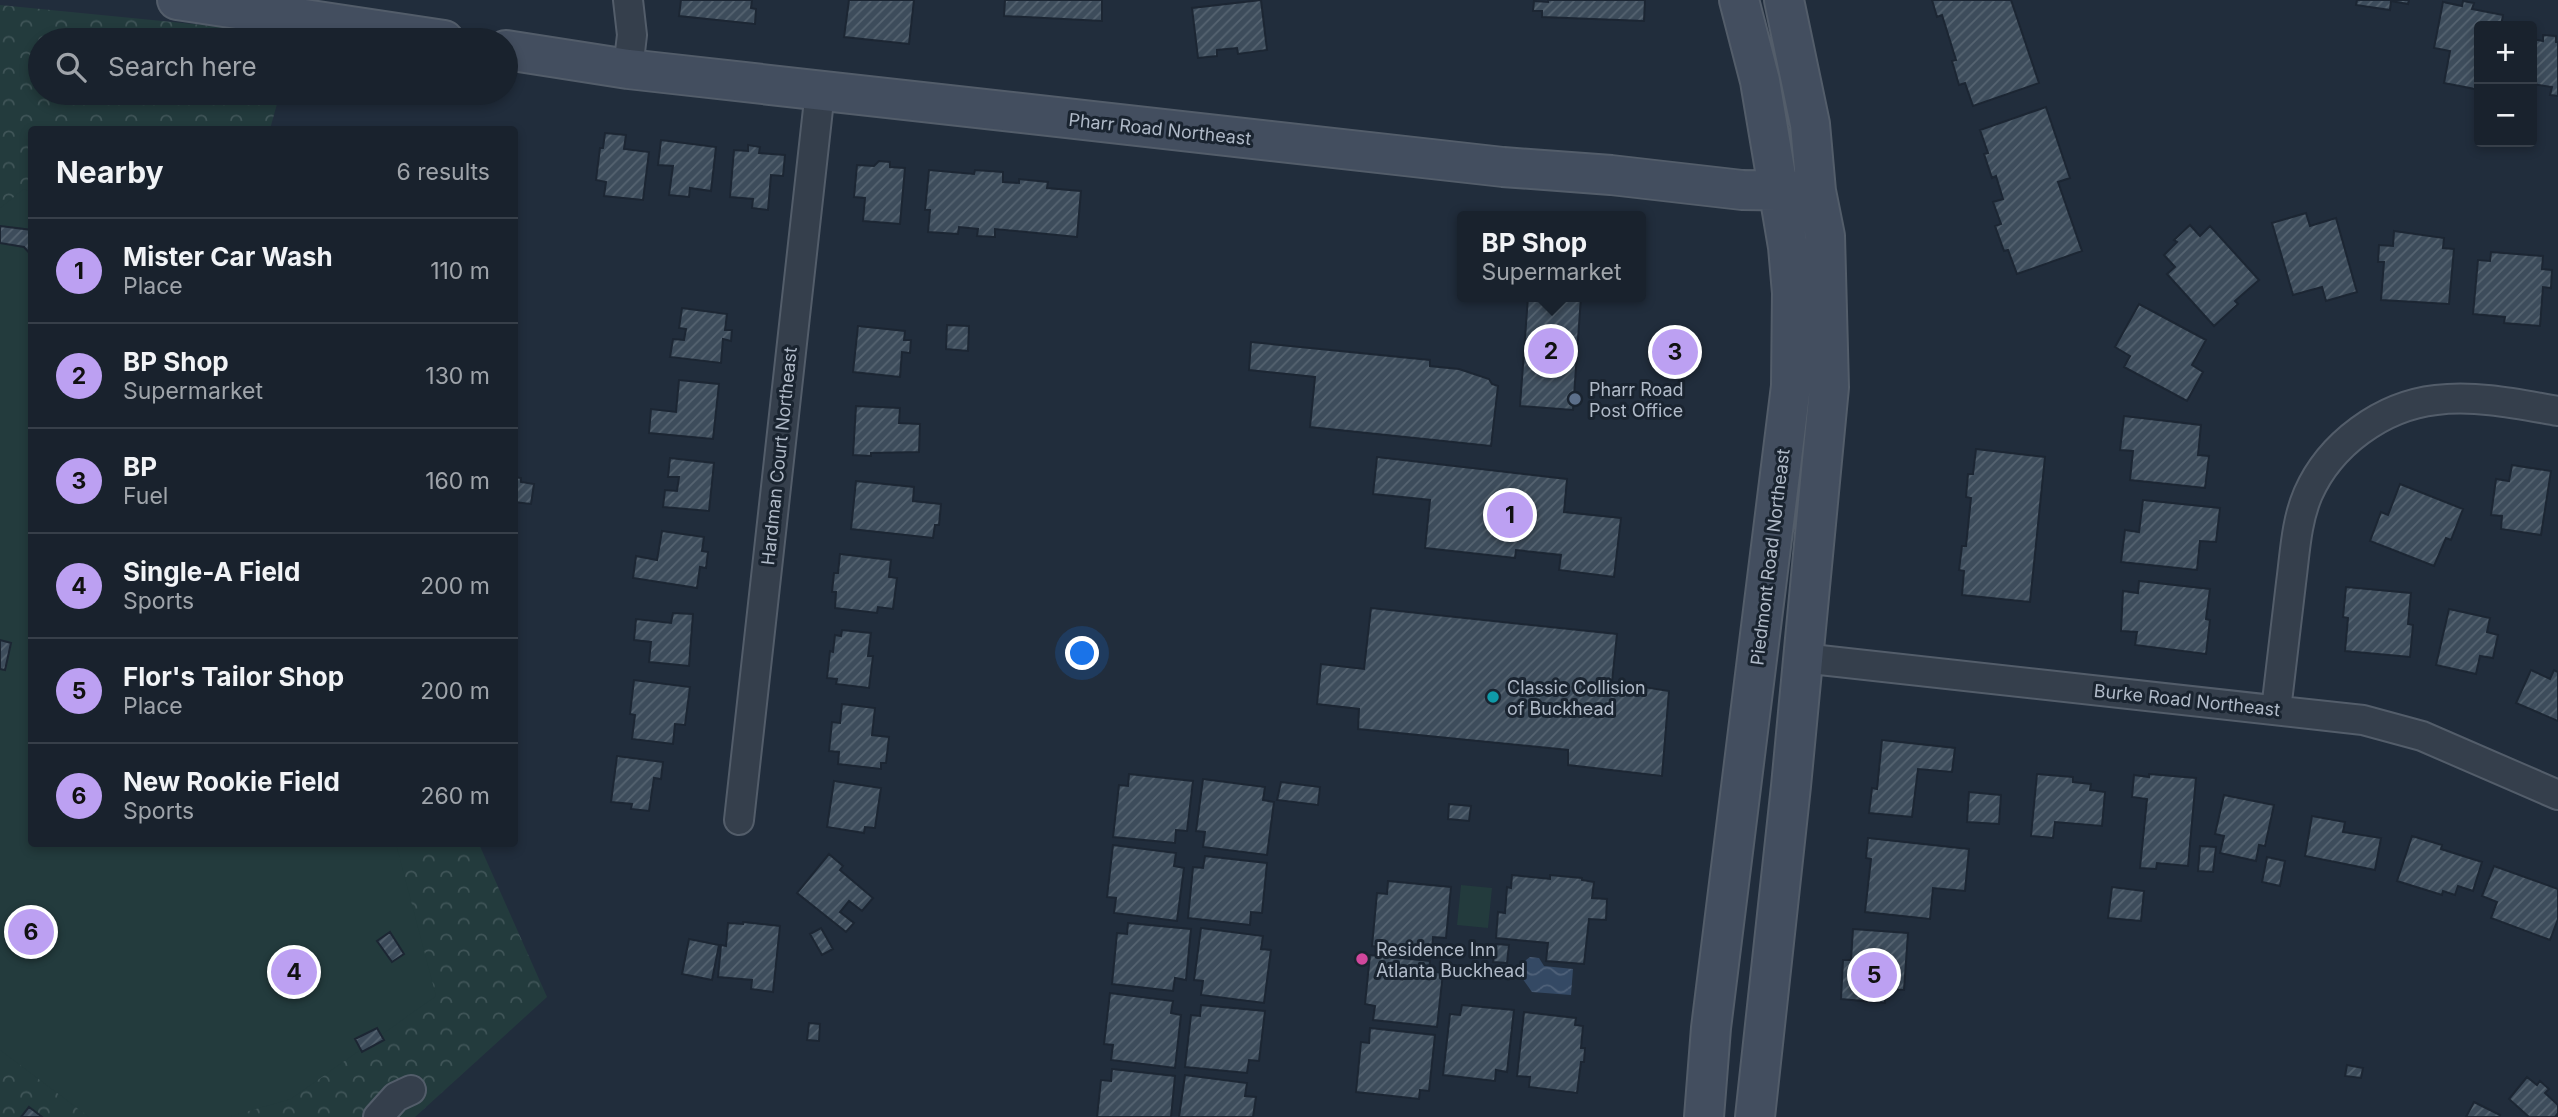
<!DOCTYPE html>
<html lang="en">
<head>
<meta charset="utf-8">
<style>
  body { margin:0; font-family:Inter,sans-serif; background:#222a35; color:#f1f3f6 }
  .controls { position:absolute; right:21px; top:21px; display:grid; overflow:hidden; border-radius:7px; box-shadow:0 4px 10px #0003 }
  .controls button { width:63px; height:63px; display:grid; place-items:center; padding:0; border:0; border-bottom:2px solid #373f49; background:#19222d; color:#f1f3f6; font:35px sans-serif }
  .you { position:absolute; left:1083px; top:654px; width:24px; height:24px; margin:-18px; border:5px solid #fff; border-radius:50%; background:#1a73e8; box-shadow:0 0 0 10px #1a73e833 }
  .badge { display:grid; place-items:center; width:46px; height:46px; border-radius:50%; background:#bca0f2; color:#111; font-size:23px; font-weight:700 }
  .pin { position:absolute; translate:-50% -50%; border:4px solid #fff; box-shadow:0 2px 7px #0006 }
  .popup { position:absolute; left:1457px; top:211px; width:189px; height:91px; box-sizing:border-box; display:grid; place-content:center; border-radius:7px; background:#19222d; filter:drop-shadow(0 2px 5px #0005); font-size:23px; white-space:nowrap; color:#9fa4aa }
  .popup b { font-size:26px; color:#f1f3f6 }
  .popup::after { content:''; position:absolute; left:50%; top:100%; margin-left:-14px; border:14px solid transparent; border-top-color:#19222d }
  .list { margin:0; padding:0; list-style:none }
  h2 { display:flex; justify-content:space-between; align-items:center; height:91px; margin:0; padding:0 28px; font-size:30px }
  h2 small { font-size:23px; font-weight:400; color:#9fa4aa }
  .list li { display:grid; grid-template-columns:46px 1fr auto; gap:21px; align-items:center; box-sizing:border-box; height:105px; padding:0 28px; border-top:2px solid #373f49 }
  .list b { display:block; font-size:26px; white-space:nowrap }
  .list p { margin:0; font-size:23px; white-space:nowrap; color:#9fa4aa }
  .list em { font-size:23px; font-style:normal; color:#9fa4aa }
  .icon { flex:none; width:38px; height:38px; fill:none; stroke:currentColor; stroke-width:2; stroke-linecap:round; stroke-linejoin:round }
  .map { position:relative; flex:none; width:2558px; height:1117px; overflow:hidden }
  .search { position:absolute; background:#19222d; box-shadow:0 4px 10px #0003; left:28px; top:28px; width:490px; height:77px; display:flex; align-items:center; gap:18px; box-sizing:border-box; padding:0 24px; border-radius:38px; color:#9fa4aa; font-size:26px }
  .panel { position:absolute; background:#19222d; box-shadow:0 4px 10px #0003; left:28px; top:126px; width:490px; height:721px; border-radius:7px }
  .map>svg:first-child { display:block }
  .park { fill:url(#park-crowns) }
  .garden { fill:#233b3d }
  .water { fill:url(#water-waves) }
  .building { fill:url(#building-hatch); stroke:#1c2633; stroke-width:2 }
  .lines { fill:none; stroke-linecap:round; stroke-linejoin:round }
  .street-casing { stroke:#535d6a; stroke-width:32 }
  .secondary-casing { stroke:#535d6a; stroke-width:42 }
  .street { stroke:#353f4c; stroke-width:28 }
  .secondary { stroke:#434e5f; stroke-width:38 }
  .service-dot { fill:#5c6f8a; stroke:#1a2430; stroke-width:2.5 }
  .culture-dot { fill:#0f9aa8; stroke:#1a2430; stroke-width:2.5 }
  .hotel-dot { fill:#d1479c; stroke:#1a2430; stroke-width:2.5 }
  .labels { text-anchor:middle; dominant-baseline:central; stroke-width:6; stroke-linejoin:round; paint-order:stroke }
  .street-label { font-size:18px; fill:#b0bac8; stroke:#1a2430 }
  .poi-label { font-size:18px; fill:#b0bac8; stroke:#1a2430; text-anchor:start }
</style>
</head>
<body>
<div class="map">
<svg width="2558" height="1117" viewBox="0 0 2558 1117">
  <defs>
    <pattern id="park-crowns" width="20" height="18" patternUnits="userSpaceOnUse" patternTransform="scale(1.75)"><rect width="20" height="18" fill="#233b3d"/><path d="M2 6a3 3 0 1 1 6 0M12 15a3 3 0 1 1 6 0" fill="none" stroke="#405558"/></pattern>
    <pattern id="water-waves" width="16" height="10" patternUnits="userSpaceOnUse" patternTransform="scale(1.75)"><rect width="16" height="10" fill="#344964"/><path d="M0 5q4-4 8 0t8 0" fill="none" stroke="#4f6179"/></pattern>
    <pattern id="building-hatch" width="6" height="6" patternUnits="userSpaceOnUse" patternTransform="scale(1.75)"><rect width="6" height="6" fill="#3d4c5b"/><path d="M-1 1l2-2M0 6l6-6M5 7l2-2" fill="none" stroke="#566471"/></pattern>
  </defs>
  <rect width="100%" height="100%" fill="#212d3c"/>
  <path class="park" d="M0,5L295,34L293,40H40V93H280L270,129L32,130V844H479L547,997L415,1117H0Z"/>
  <path class="garden" d="M24,189L32,192V844H396L436,996L291,1099L228,1117H89L0,1050V208Z
    M1461,885L1492,888L1488,928L1457,925Z"/>
  <path class="water" d="M1530,957L1539,958L1544,966L1573,969L1571,995L1532,992L1515,968Z"/>
  <path class="building" d="M681,0H752L751,8L756,9L755,24L679,16Z
    M849,0H914L909,44L844,37Z
    M1005,0H1102V21L1004,16Z
    M1261,0L1267,50L1238,54L1237,48L1217,50V56L1198,58L1192,8Z
    M1548,0H1645L1644,21L1542,17V11H1533L1534,1L1548,2Z
    M1932,0H2011L2039,83L1973,106L1965,83L1959,85L1952,61L1956,60L1942,15L1937,17Z
    M2357,0H2409L2408,4L2391,1L2390,10L2356,5Z
    M2463,1L2474,3L2472,9L2503,15L2501,26H2479V68L2475,89L2444,83L2450,51L2434,48L2443,2L2462,6Z
    M2543,35L2556,36V42H2558V96L2550,95L2552,87L2532,84V39L2543,41Z
    M2046,107L2070,178L2058,182L2082,251L2017,274L2008,250L2004,251L1995,226L2001,224L1993,202L2003,199L1996,176L1992,178L1984,154L1988,153L1980,130Z
    M605,133L626,135L624,149L649,152L643,200L604,196L606,182L596,180L600,148H603Z
    M661,140L716,147L711,191L690,188L689,197L669,195L673,166L658,165Z
    M748,145L760,147L759,153L785,155L783,176L771,175L768,210L752,208L753,199L730,197L734,150L748,151Z
    M879,161L890,162V167L905,168L900,224L863,221L865,198L854,197L857,165L874,166Z
    M929,170L974,174L975,170L1003,172V182L1019,183V179L1048,182L1047,188L1081,191L1077,237L995,229V237L977,236L978,229L959,227L958,234L928,232L930,210H925Z
    M2306,213L2310,226L2336,218L2357,292L2326,301L2322,287L2293,295L2272,223Z
    M2190,225L2200,236L2210,226L2259,280L2235,301L2238,304L2214,326L2167,274L2175,267L2164,255L2177,242L2174,240Z
    M0,226L32,230V256L24,247L0,243Z
    M2394,231L2444,238L2443,248L2454,249L2449,304L2381,300L2384,262H2378L2379,245L2393,246Z
    M2491,252L2543,256L2542,269L2552,270L2551,288L2543,287L2540,326L2504,323L2505,317L2473,314L2478,260L2490,261Z
    M1528,297H1581L1573,410L1520,406Z
    M2139,304L2206,340L2192,365L2203,372L2187,401L2124,367L2130,356L2115,347Z
    M682,308L727,314L725,330H732L731,341L723,339L721,363L670,357L673,339L684,340L686,329L679,328Z
    M947,325L969,326L968,351L946,349Z
    M858,326L905,331L904,340H911L910,353L902,352L900,377L853,372Z
    M1251,342L1430,360V366L1459,369L1489,379L1492,384L1498,386L1491,446L1310,427L1315,377L1249,370Z
    M679,380L719,384L713,439L649,433L651,409L676,412Z
    M856,406L900,408L899,423L920,424L919,452L871,453V456L853,455Z
    M2124,416L2201,425L2198,455L2209,456L2205,488L2130,480L2133,451L2120,450Z
    M1976,449L2045,457L2030,602L1962,595L1964,571L1959,570L1962,546H1966L1971,498L1966,497L1968,474H1973Z
    M1377,457L1567,479L1564,512L1621,518L1614,577L1559,570L1561,555L1516,550L1515,558L1425,548L1430,500L1373,494Z
    M670,458L714,463L709,511L663,507L665,490L677,491L679,477H668Z
    M2512,465L2551,471L2541,535L2501,529L2502,516L2491,515L2496,479L2509,481Z
    M514,477L521,478V482L534,484L531,504L514,502Z
    M856,481L914,487L913,501L941,504L939,525H935L933,538L851,529Z
    M2400,484L2463,509L2451,540L2446,538L2434,566L2370,541L2381,512L2388,515Z
    M2143,500L2220,508L2216,542L2200,541L2197,570L2121,562L2125,530L2139,532Z
    M662,531L704,537L702,551L708,552L706,568L700,567L697,588L633,578L636,556L657,560Z
    M840,554L891,560L889,577L897,578L893,609L878,607L877,613L835,608L836,592H832L834,573H838Z
    M2139,581L2210,589L2206,619L2210,620L2206,654L2135,645L2137,632L2121,631L2123,591L2138,593Z
    M2346,587L2411,593L2408,624L2413,625L2410,657L2345,651L2348,618L2343,617Z
    M1371,608L1617,634L1612,682L1669,691L1662,776L1568,765V750L1358,729L1359,709L1317,704L1321,664L1364,669Z
    M2449,609L2490,618L2487,632L2498,635L2493,658L2480,656L2476,674L2436,665Z
    M673,613L693,614L689,666L649,662L651,642L634,640L636,619L671,623Z
    M842,630L871,633L868,656H873L869,688L836,684L837,679L827,678L830,651L833,652L835,635L841,636Z
    M0,640L11,643L5,670L0,669Z
    M2531,670L2550,679L2554,670L2558,672V721L2516,703Z
    M634,680L690,687L685,725L675,724L673,744L632,739L635,715L630,714Z
    M842,704L875,708L872,735L889,737L886,763H881V769L838,764L839,752L829,751L832,722L840,723Z
    M1882,740L1955,748L1952,772L1918,769L1912,817L1869,813L1872,788L1877,789Z
    M617,756L663,762L661,779L654,778L649,811L631,809L632,804L611,802Z
    M1129,774L1193,781L1187,831L1176,830L1175,843L1113,837L1119,785L1128,786Z
    M2037,774L2073,777V782L2091,784L2090,790L2105,792L2102,826L2055,822L2053,838L2031,836Z
    M2149,774L2196,778L2188,866L2157,863L2156,869L2140,868L2147,799L2132,797L2134,775L2149,777Z
    M1203,779L1265,787L1263,800L1274,802L1267,855L1203,847L1205,832L1196,831Z
    M834,781L881,788L875,828L865,827L864,833L827,827Z
    M1281,782L1320,787L1318,805L1277,800Z
    M1969,792L2001,795L1999,824L1967,822Z
    M2224,795L2274,805L2265,846L2259,845L2256,861L2220,853L2224,836L2215,834Z
    M1449,804L1471,806L1469,821L1448,819Z
    M2312,816L2345,822L2343,832L2381,838L2375,870L2305,856Z
    M2412,836L2442,845L2441,849L2482,862L2473,891L2458,886L2455,895L2443,891L2442,895L2397,881Z
    M1868,838L1969,849L1965,891L1933,888L1930,919L1865,912L1871,859L1866,858Z
    M1113,845L1176,853L1174,866L1184,868L1177,921L1114,913L1116,898L1107,897Z
    M2200,846L2216,847L2213,872L2198,871Z
    M829,854L843,866L840,870L873,898L862,911L849,901L840,912L854,923L846,932L797,893Z
    M1205,856L1267,863L1262,913L1251,912L1250,925L1188,918L1193,867L1203,868Z
    M2267,857L2285,861L2280,886L2262,882Z
    M2494,866L2558,889V919L2550,940L2491,918L2497,902L2482,896Z
    M1512,875L1550,879V875L1582,878V880L1594,882L1592,898L1607,899L1606,920L1589,919L1584,964L1546,961L1548,943L1496,938L1498,912L1505,913L1507,887L1511,888Z
    M1388,881L1451,887L1446,938L1433,937L1432,951L1372,946L1377,893L1387,894Z
    M2112,887L2144,891L2141,921L2108,918Z
    M743,922L780,926L773,992L751,989L752,980L718,977L721,945L726,946L728,923L743,924Z
    M1128,923L1191,929L1186,980L1175,978L1173,991L1112,984L1117,933L1127,934Z
    M821,928L833,949L822,955L810,934Z
    M1201,928L1263,936L1261,949L1271,950L1264,1003L1201,995L1203,981L1194,980Z
    M1853,929L1908,933L1904,990L1885,989V1003L1841,999L1843,960H1851Z
    M390,932L404,954L392,962L377,941Z
    M689,939L719,945L712,980L682,974Z
    M1496,944L1509,945L1507,963L1493,962Z
    M1370,955L1430,961L1429,971L1443,973L1437,1027L1373,1020L1375,1006L1365,1004Z
    M1110,993L1173,1001L1171,1013L1181,1015L1175,1068L1111,1060L1113,1045L1104,1044Z
    M1201,1005L1265,1011L1259,1061L1249,1060L1247,1073L1185,1067L1191,1015L1200,1016Z
    M1462,1005L1514,1010L1507,1072L1496,1070L1495,1081L1443,1075L1450,1014L1460,1015Z
    M1524,1012L1576,1018L1575,1025L1583,1026L1581,1048H1585L1584,1062H1581L1577,1093L1529,1087L1530,1077L1517,1076Z
    M809,1023L820,1024L819,1041L807,1040Z
    M377,1028L384,1040L362,1052L355,1039Z
    M1370,1028L1435,1035L1429,1091L1420,1090L1419,1099L1356,1092L1361,1042L1369,1043Z
    M2347,1065L2363,1068L2361,1078L2345,1076Z
    M1112,1069L1175,1076L1171,1117H1097L1101,1080L1111,1081Z
    M1185,1075L1247,1083L1245,1096L1256,1097L1253,1117H1179Z
    M2527,1077L2537,1085L2540,1081L2549,1089L2545,1093L2558,1105V1113L2555,1117H2529L2509,1099Z
    M2474,1102L2500,1115L2499,1117H2466Z
    M29,1107L37,1113L42,1117H21Z"/>
  <g class="lines">
    <g class="street-casing">
      <path id="street" d="M628,0L632,35L628,69
        M1802,658L2363,720L2422,736L2558,795
        M2276,710C2281,668 2286,625 2291,583C2295,553 2296,522 2308,494C2330,444 2382,406 2436,400C2476,395 2518,404 2558,411
        M739,820L820,91
        M378,1117L396,1097L411,1090"/>
    </g>
    <g class="secondary-casing">
      <path id="secondary" d="M177,0L444,40
        M506,50L628,69L1503,167L1611,175L1742,190L1816,191
        M1704,1117L1711,1028L1791,386L1792,293L1788,247L1760,81L1739,0
        M1755,1117L1791,786L1829,387L1825,236L1816,191L1810,124L1784,0"/>
    </g>
    <use href="#street" class="street"/>
    <use href="#secondary" class="secondary"/>
  </g>
  <circle class="service-dot" cx="1575" cy="399" r="7"/>
  <circle class="culture-dot" cx="1493" cy="697" r="7"/>
  <circle class="hotel-dot" cx="1362" cy="959" r="7"/>
  <g class="labels">
    <g class="street-label">
      <text transform="translate(1160 129) rotate(6)">Pharr Road Northeast</text>
      <text transform="translate(779 456) rotate(-84)">Hardman Court Northeast</text>
      <text transform="translate(1770 557) rotate(-83)">Piedmont Road Northeast</text>
      <text transform="translate(2187 700) rotate(6)">Burke Road Northeast</text>
    </g>
    <g class="poi-label">
      <text x="1589" y="389">Pharr Road<tspan x="1589" dy="21">Post Office</tspan></text>
      <text x="1507" y="687">Classic Collision<tspan x="1507" dy="21">of Buckhead</tspan></text>
      <text x="1376" y="949">Residence Inn<tspan x="1376" dy="21">Atlanta Buckhead</tspan></text>
    </g>
  </g>
</svg>
<div class="controls">
<button>+</button>
<button>−</button>
</div>
<div class="you"></div>
<div class="pin badge" style="left:1510px;top:515px">1</div>
<div class="pin badge" style="left:1551px;top:351px">2</div>
<div class="popup"><b>BP Shop</b>Supermarket</div>
<div class="pin badge" style="left:1675px;top:352px">3</div>
<div class="pin badge" style="left:294px;top:972px">4</div>
<div class="pin badge" style="left:1874px;top:975px">5</div>
<div class="pin badge" style="left:31px;top:932px">6</div>
<div class="search"><svg class="icon" aria-label="search" viewBox="0 0 24 24"><circle cx="10" cy="10" r="6"/><path d="M15 15l6 6"/></svg>Search here</div>
<section class="panel">
<h2>Nearby<small>6 results</small></h2>
<ul class="list">
<li><span class="badge">1</span><div><b>Mister Car Wash</b><p>Place</p></div><em>110 m</em></li>
<li><span class="badge">2</span><div><b>BP Shop</b><p>Supermarket</p></div><em>130 m</em></li>
<li><span class="badge">3</span><div><b>BP</b><p>Fuel</p></div><em>160 m</em></li>
<li><span class="badge">4</span><div><b>Single-A Field</b><p>Sports</p></div><em>200 m</em></li>
<li><span class="badge">5</span><div><b>Flor's Tailor Shop</b><p>Place</p></div><em>200 m</em></li>
<li><span class="badge">6</span><div><b>New Rookie Field</b><p>Sports</p></div><em>260 m</em></li>
</ul>
</section>
</div>
</body>
</html>
